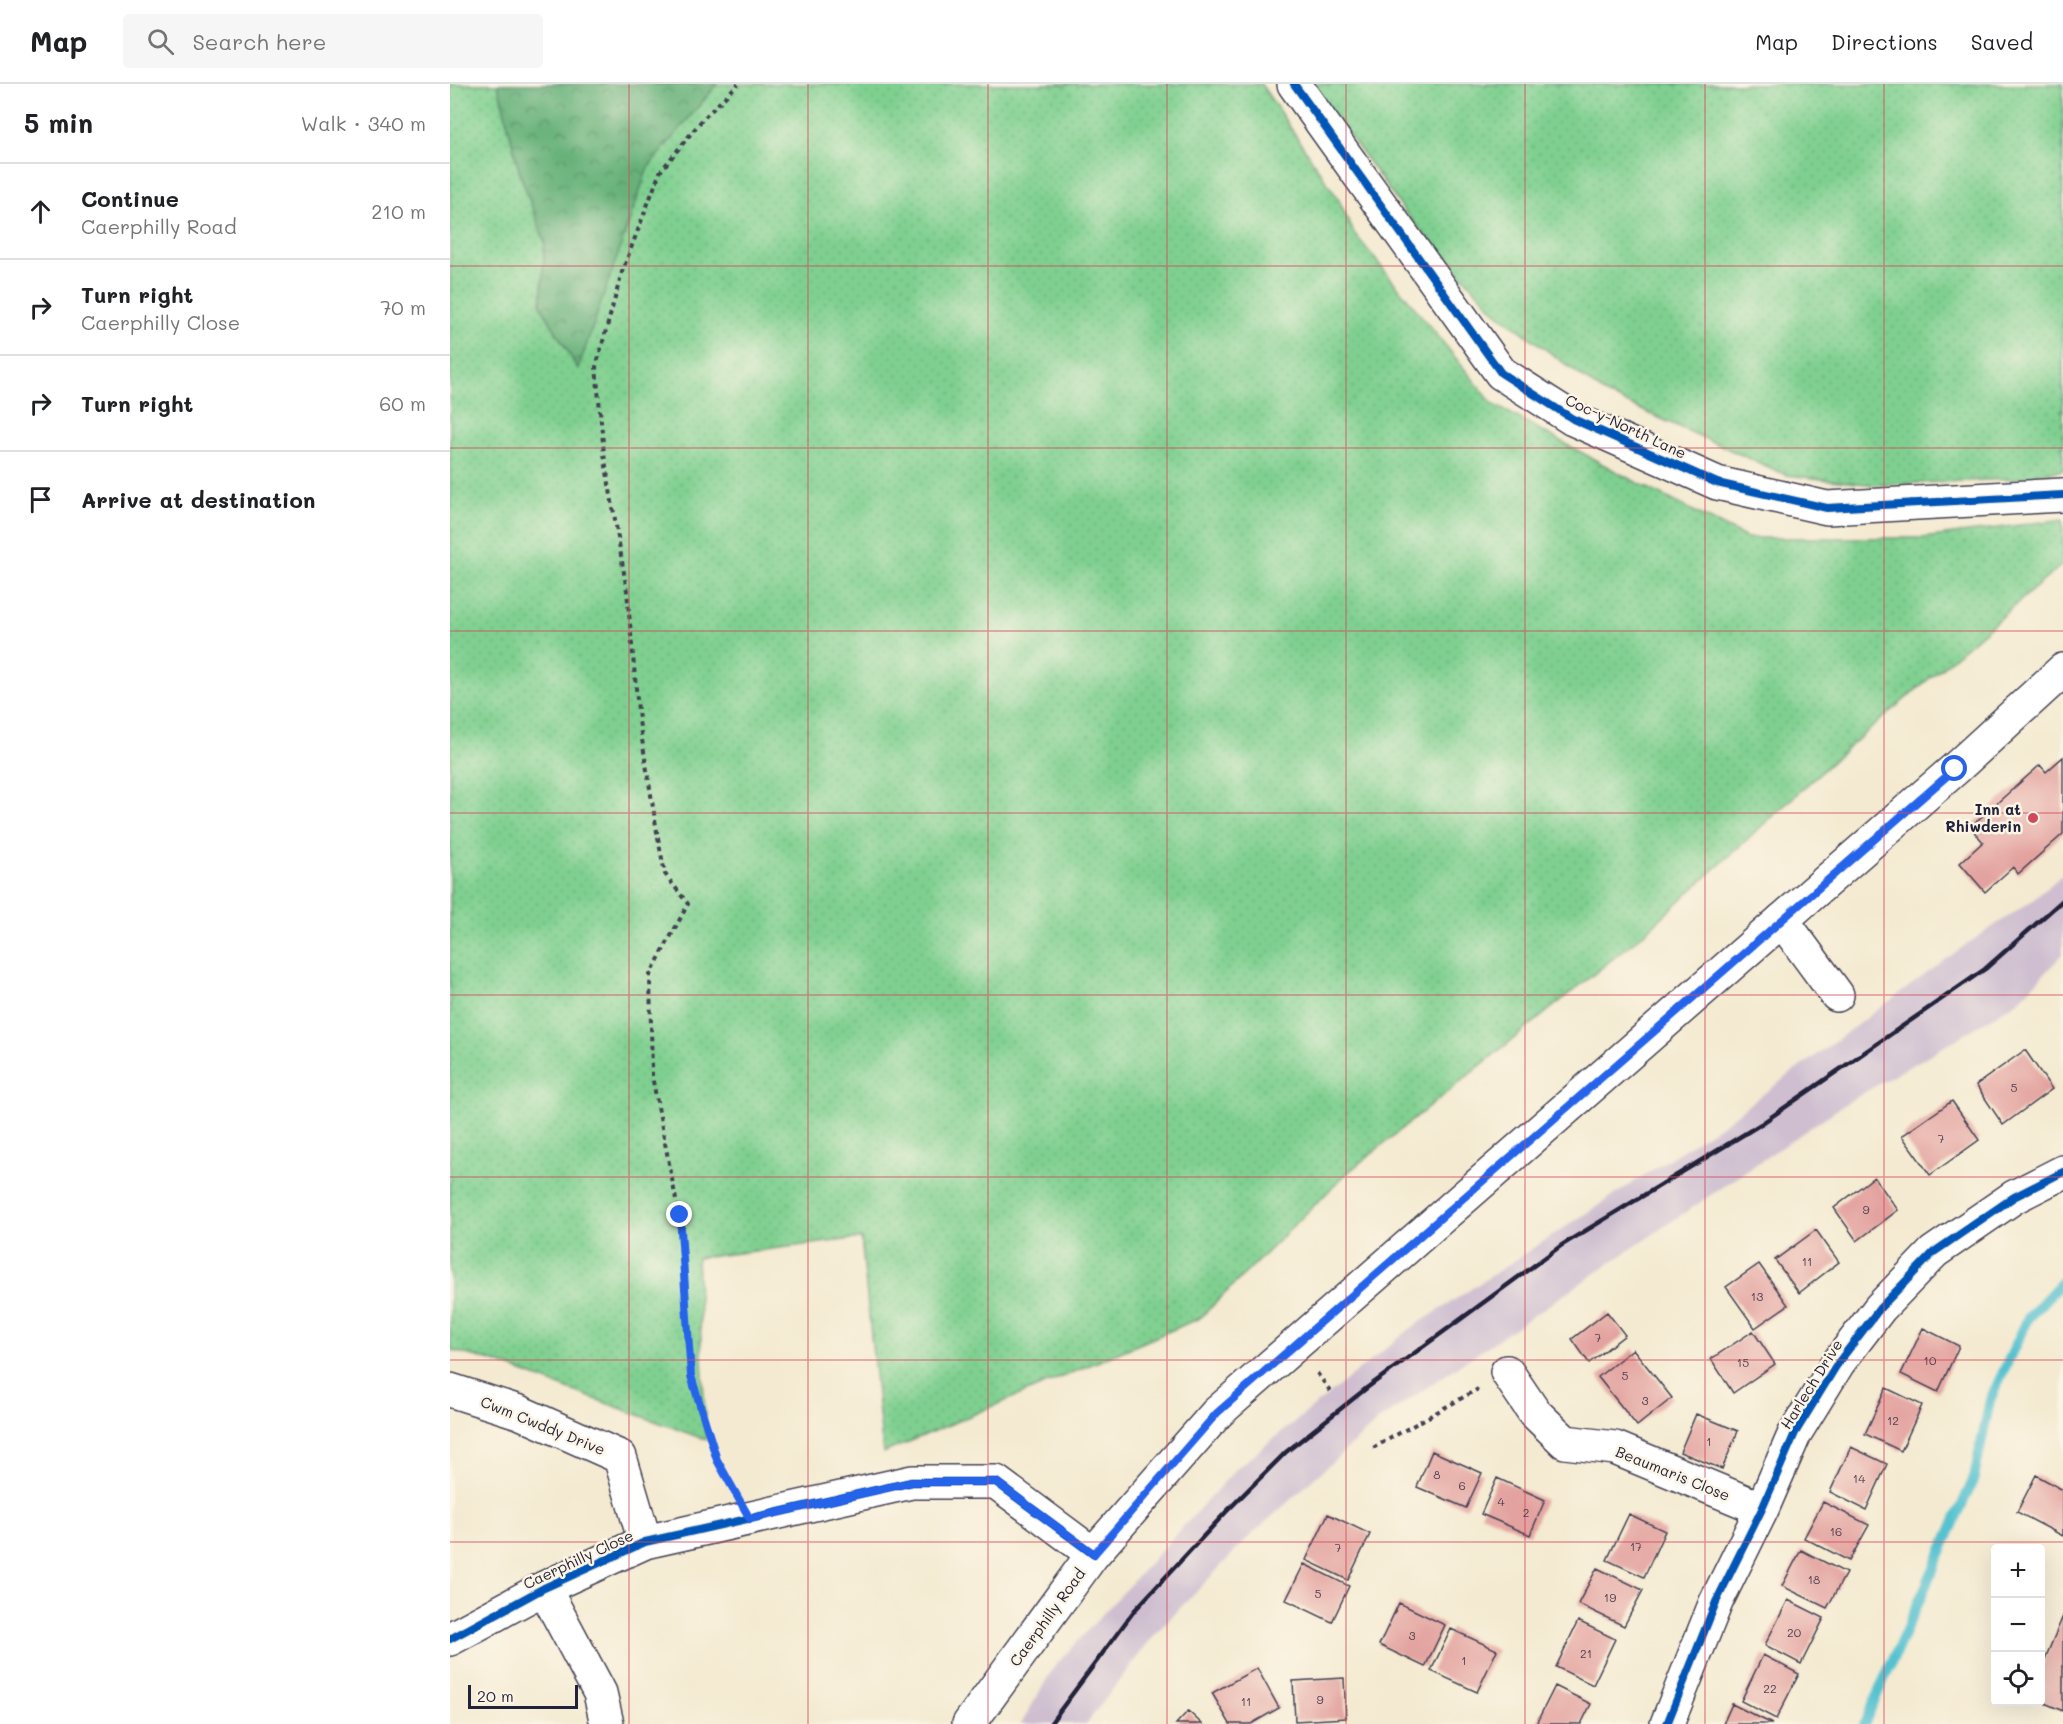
<!DOCTYPE html>
<html lang="en">
<head>
<meta charset="utf-8">
<style>
  body { margin:0; font-family:Mali,sans-serif; background:#f6f6f6; color:#202124 }
  .controls { position:absolute; right:18px; bottom:18px; display:grid; overflow:hidden; border-radius:6px; box-shadow:0 6px 24px #0002 }
  .controls button { width:54px; height:54px; display:grid; place-items:center; padding:0; border:0; border-bottom:2px solid #e0e0e0; background:#fff; color:#202124; font:30px sans-serif }
  .scale { position:absolute; left:18px; bottom:15px; width:110px; box-sizing:border-box; padding-left:6px; border:3px solid #22223b; border-top:0; font-size:16px; line-height:21px; white-space:nowrap; color:#22223b; -webkit-text-stroke:4px #fcf5e5; paint-order:stroke }
  .stop { position:absolute; width:18px; height:18px; margin:-14px; border:4px solid #2563eb; border-radius:50%; background:#fff }
  .stop.end { background:#2563eb; border-color:#fff; box-shadow:0 2px 6px #0008 }
  .list { margin:0; padding:0; list-style:none }
  h2 { display:flex; justify-content:space-between; align-items:center; height:78px; margin:0; padding:0 24px; font-size:26px }
  h2 small { font-size:20px; font-weight:400; color:#757577 }
  .list li { display:grid; grid-template-columns:39px 1fr auto; gap:18px; align-items:center; box-sizing:border-box; height:96px; padding:0 24px; border-top:2px solid #e0e0e0 }
  .list b { display:block; font-size:22px; white-space:nowrap }
  .list p { margin:0; font-size:20px; white-space:nowrap; color:#757577 }
  .list em { font-size:20px; font-style:normal; color:#757577 }
  .icon { flex:none; width:33px; height:33px; fill:none; stroke:currentColor; stroke-width:2; stroke-linecap:round; stroke-linejoin:round }
  .map { position:relative; flex:none; width:1613px; height:1640px; overflow:hidden }
  header { display:flex; align-items:center; gap:36px; box-sizing:border-box; height:84px; padding:0 30px; background:#fff; border-bottom:2px solid #e0e0e0 }
  header strong { font-size:28px }
  nav { display:flex; gap:33px; margin-inline-start:auto; font-size:21px }
  .search { width:420px; height:54px; background:#f6f6f6; display:flex; align-items:center; gap:15px; box-sizing:border-box; padding:0 21px; border-radius:6px; color:#757577; font-size:22px }
  main { display:flex }
  aside { flex:1; background:#fff }
  .map>svg:first-child { display:block }
  .railway { fill:#cebed0 }
  .grass { fill:url(#grass-dots); stroke:#507966; stroke-width:1.5 }
  .forest { fill:url(#forest-crowns); stroke:#446a5a; stroke-width:1.5 }
  .lines { fill:none; stroke-linecap:round; stroke-linejoin:round }
  .stream { stroke:#56c2d0; stroke-width:10 }
  .building { fill:#e3a29f }
  .minor-casing { stroke:#424052; stroke-width:36 }
  .major-casing { stroke:#424052; stroke-width:36 }
  .path { stroke:#424052; stroke-width:4; stroke-dasharray:4.5 4.5; stroke-linecap:butt }
  .minor { stroke:#fff; stroke-width:33 }
  .major { stroke:#fff; stroke-width:33 }
  .rail { stroke:#22223b; stroke-width:4.5 }
  .cycleway-casing { stroke:#fcf5e5; stroke-width:11 }
  .cycleway { stroke:#0057b8; stroke-width:8 }
  .route { stroke:#2563eb; stroke-width:8 }
  .grid { fill:none; stroke:#d1495b; stroke-width:1.5; stroke-opacity:0.55 }
  .poi-dot { fill:#d1495b; stroke:#fcf5e5; stroke-width:2 }
  .labels { text-anchor:middle; dominant-baseline:central; stroke-width:5; stroke-linejoin:round; paint-order:stroke }
  .number-label { font-size:12px; fill:#524254 }
  .street-label { font-size:15px; fill:#22223b; stroke:#fcf5e5 }
  .poi-label { font-size:15px; font-weight:bold; fill:#22223b; stroke:#fcf5e5; text-anchor:end }
</style>
</head>
<body>
<header>
<strong>Map</strong>
<div class="search"><svg class="icon" aria-label="search" viewBox="0 0 24 24"><circle cx="10" cy="10" r="6"/><path d="M15 15l6 6"/></svg>Search here</div>
<nav><a>Map</a><a>Directions</a><a>Saved</a></nav>
</header>
<main>
<aside>
<h2>5 min<small>Walk · 340 m</small></h2>
<ul class="list">
<li><svg class="icon" aria-label="ahead" viewBox="0 0 24 24"><path d="M12 20V5M6 11l6-6 6 6"/></svg><div><b>Continue</b><p>Caerphilly Road</p></div><em>210 m</em></li>
<li><svg class="icon" aria-label="right" viewBox="0 0 24 24"><path d="M7 20v-9h11M14 6l5 5-5 5"/></svg><div><b>Turn right</b><p>Caerphilly Close</p></div><em>70 m</em></li>
<li><svg class="icon" aria-label="right" viewBox="0 0 24 24"><path d="M7 20v-9h11M14 6l5 5-5 5"/></svg><div><b>Turn right</b></div><em>60 m</em></li>
<li><svg class="icon" aria-label="arrive" viewBox="0 0 24 24"><path d="M6 21V4h12l-3 4 3 4H6"/></svg><div><b>Arrive at destination</b></div></li>
</ul>
</aside>
<div class="map">
<svg width="1613" height="1640" viewBox="0 0 1613 1640">
  <defs>
    <pattern id="grass-dots" width="8" height="8" patternUnits="userSpaceOnUse" patternTransform="scale(1.5)"><rect width="8" height="8" fill="#7fd090"/><path d="M2 2h.1M6 6h.1" fill="none" stroke="#6db27d" stroke-width="1.8" stroke-linecap="round"/></pattern>
    <pattern id="forest-crowns" width="20" height="18" patternUnits="userSpaceOnUse" patternTransform="scale(1.5)"><rect width="20" height="18" fill="#67b27a"/><path d="M2 6a3 3 0 1 1 6 0M12 15a3 3 0 1 1 6 0" fill="none" stroke="#549065"/></pattern>
  </defs>
  <rect width="100%" height="100%" fill="#fcf5e5"/>
  <filter id="ink" filterUnits="userSpaceOnUse"><feTurbulence type="fractalNoise" baseFrequency=".0167" numOctaves="2"/><feDisplacementMap in="SourceGraphic" scale="12" xChannelSelector="R" yChannelSelector="G"/><feConvolveMatrix kernelMatrix="1 2 1 2 8 2 1 2 1" color-interpolation-filters="sRGB"/></filter>
  <filter id="wash" filterUnits="userSpaceOnUse"><feTurbulence type="fractalNoise" baseFrequency=".008" numOctaves="4" result="noise"/><feDisplacementMap in="SourceGraphic" scale="24" xChannelSelector="R" yChannelSelector="G"/><feGaussianBlur stdDeviation="1.35" result="paint"/><feColorMatrix in="noise" values="0 0 0 0 0 0 0 0 0 0 0 0 0 0 0 0 0 1.4 0 .05"/><feComposite in="paint" operator="in"/></filter>
  <g filter="url(#wash)">
    <rect width="100%" height="100%" fill="#f4ead1"/>
    <path class="railway" d="M1613,790V870L1567,918L1500,959L1398,1018L929,1336L799,1453L704,1551L636,1640H571L604,1583L787,1384L960,1245L1274,1039L1517,860L1583,816Z"/>
    <path class="grass" d="M0,0H48L70,90L95,158L91,222L128,284L198,83L267,0H811L889,116L904,149L1043,320L1178,394L1297,454H1474L1613,435V480L1384,676L1196,848L896,1090L750,1234L433,1369L411,1154L247,1174L256,1356L42,1277L0,1266Z
      M862,0H1613V386L1561,395L1425,401L1336,391L1154,309L1046,228L960,135Z"/>
    <path class="forest" d="M48,0H267L198,83L128,285L91,222L95,158L70,90Z"/>
    <g class="lines">
      <path class="stream" d="M1414,1640L1524,1394L1540,1316L1578,1234L1613,1197"/>
    </g>
    <g id="blocks">
      <path class="building" d="M1613,673V750L1568,790L1563,783L1535,808L1510,779L1533,758L1520,743L1590,681L1596,688Z
        M1575,966L1602,1005L1553,1041L1526,1001Z
        M1502,1017L1529,1056L1480,1091L1452,1052Z
        M1424,1093L1448,1126L1407,1157L1384,1124Z
        M1366,1146L1389,1178L1349,1209L1325,1176Z
        M1309,1180L1338,1221L1305,1244L1276,1203Z
        M1157,1228L1175,1251L1139,1279L1122,1255Z
        M1473,1244L1509,1262L1488,1308L1451,1290Z
        M1303,1247L1325,1280L1283,1309L1261,1275Z
        M1183,1265L1222,1314L1187,1342L1148,1293Z
        M1436,1304L1472,1321L1451,1367L1415,1350Z
        M1246,1330L1288,1347L1272,1385L1230,1368Z
        M1401,1363L1437,1380L1416,1426L1380,1408Z
        M982,1367L1032,1389L1016,1424L967,1403Z
        M1586,1391L1613,1406V1452L1567,1428Z
        M1047,1394L1095,1416L1080,1451L1031,1430Z
        M1373,1418L1419,1441L1399,1477L1354,1454Z
        M878,1430L920,1450L898,1496L856,1476Z
        M1179,1430L1215,1447L1194,1493L1157,1476Z
        M1351,1466L1396,1489L1377,1524L1332,1502Z
        M854,1480L899,1502L882,1538L836,1516Z
        M1147,1484L1193,1506L1174,1542L1128,1520Z
        M1338,1516L1374,1534L1351,1580L1315,1561Z
        M949,1519L995,1541L975,1583L929,1561Z
        M1613,1532V1627L1590,1617V1587Z
        M1128,1537L1165,1555L1143,1601L1106,1583Z
        M1001,1545L1047,1566L1027,1608L981,1587Z
        M1313,1571L1349,1590L1326,1635L1291,1617Z
        M807,1584L829,1624L801,1640H780L762,1609Z
        M894,1594L896,1634L845,1637L843,1597Z
        M1105,1602L1141,1620L1131,1640H1086Z
        M1282,1620L1322,1640H1273Z
        M738,1627L752,1640H726Z"/>
    </g>
  </g>
  <g filter="url(#ink)">
    <use href="#blocks" fill-opacity="0" stroke="#424052" stroke-width="1.5"/>
    <g class="lines">
      <g class="minor-casing">
        <path id="minor" d="M844,0L1051,289L1123,335L1267,399L1377,424L1613,411
          M1332,836L1387,911
          M1057,1288L1084,1328L1115,1358L1165,1364L1312,1425
          M0,1306L69,1328L170,1373L195,1458
          M94,1504L150,1609L157,1640
          M0,1555L94,1504L195,1458L462,1398H546L643,1470
          M1217,1640L1266,1518L1312,1425L1345,1349L1388,1279L1430,1224L1484,1168L1564,1113L1613,1088"/>
      </g>
      <g class="major-casing">
        <path id="major" d="M519,1640L643,1470L767,1329L1505,685L1613,586"/>
      </g>
      <path class="path" d="M867,1289L881,1308
        M923,1364L1028,1305
        M283,1404L267,1376L241,1292L229,1131L202,992L200,891L238,820L215,790L208,754L189,637L177,507L154,370L146,283L172,188L210,88L252,36L288,0"/>
      <use href="#minor" class="minor"/>
      <use href="#major" class="major"/>
      <path class="rail" d="M600,1640L684,1527L776,1428L836,1368L918,1303L1112,1161L1311,1040L1535,885L1613,816"/>
      <g class="cycleway-casing">
        <path id="cycleway" d="M844,0L1051,289L1123,335L1267,399L1377,424L1613,411
          M0,1555L94,1504L195,1458L462,1398H546L643,1470
          M1217,1640L1266,1518L1312,1425L1345,1349L1388,1279L1430,1224L1484,1168L1564,1113L1613,1088"/>
      </g>
      <use href="#cycleway" class="cycleway"/>
    </g>
  </g>
  <g class="lines" filter="url(#ink)">
    <path class="route" d="M230,1131L241,1292L267,1376L300,1435L462,1398H546L644,1470L767,1329L1505,685"/>
  </g>
  <path class="grid" d="M179,0V1640M358,0V1640M538,0V1640M717,0V1640M896,0V1640M1075,0V1640M1255,0V1640M1434,0V1640M0,182H1613M0,364H1613M0,547H1613M0,729H1613M0,911H1613M0,1093H1613M0,1276H1613M0,1458H1613"/>
  <circle class="poi-dot" cx="1583" cy="734" r="6"/>
  <g class="labels">
    <g class="number-label">
      <text x="1564" y="1003">5</text>
      <text x="1491" y="1054">7</text>
      <text x="1416" y="1125">9</text>
      <text x="1357" y="1177">11</text>
      <text x="1307" y="1212">13</text>
      <text x="1148" y="1253">7</text>
      <text x="1480" y="1276">10</text>
      <text x="1293" y="1278">15</text>
      <text x="1175" y="1291">5</text>
      <text x="1195" y="1316">3</text>
      <text x="1443" y="1336">12</text>
      <text x="1259" y="1357">1</text>
      <text x="987" y="1390">8</text>
      <text x="1409" y="1394">14</text>
      <text x="1012" y="1401">6</text>
      <text x="1051" y="1417">4</text>
      <text x="1076" y="1428">2</text>
      <text x="1386" y="1447">16</text>
      <text x="1186" y="1462">17</text>
      <text x="888" y="1463">7</text>
      <text x="1364" y="1495">18</text>
      <text x="868" y="1509">5</text>
      <text x="1160" y="1513">19</text>
      <text x="1344" y="1548">20</text>
      <text x="962" y="1551">3</text>
      <text x="1136" y="1569">21</text>
      <text x="1014" y="1576">1</text>
      <text x="1320" y="1604">22</text>
      <text x="870" y="1615">9</text>
      <text x="796" y="1617">11</text>
    </g>
    <g class="street-label">
      <text transform="translate(1176 342) rotate(25)">Coc-y-North Lane</text>
      <text transform="translate(1361 1300) rotate(-58)">Harlech Drive</text>
      <text transform="translate(93 1341) rotate(22)">Cwm Cwddy Drive</text>
      <text transform="translate(1223 1389) rotate(22)">Beaumaris Close</text>
      <text transform="translate(128 1475) rotate(-25)">Caerphilly Close</text>
      <text transform="translate(597 1533) rotate(-54)">Caerphilly Road</text>
    </g>
    <g class="poi-label">
      <text x="1571" y="725">Inn at<tspan x="1571" dy="17">Rhiwderin</tspan></text>
    </g>
  </g>
</svg>
<div class="controls">
<button>+</button>
<button>−</button>
<button><svg class="icon" aria-label="locate" viewBox="0 0 24 24"><circle cx="12" cy="12" r="6"/><path d="M12 2v4M12 18v4M2 12h4M18 12h4"/></svg></button>
</div>
<div class="scale">20 m</div>
<div class="stop" style="left:1505px;top:685px"></div>
<div class="stop end" style="left:230px;top:1131px"></div>
</div>
</main>
</body>
</html>
